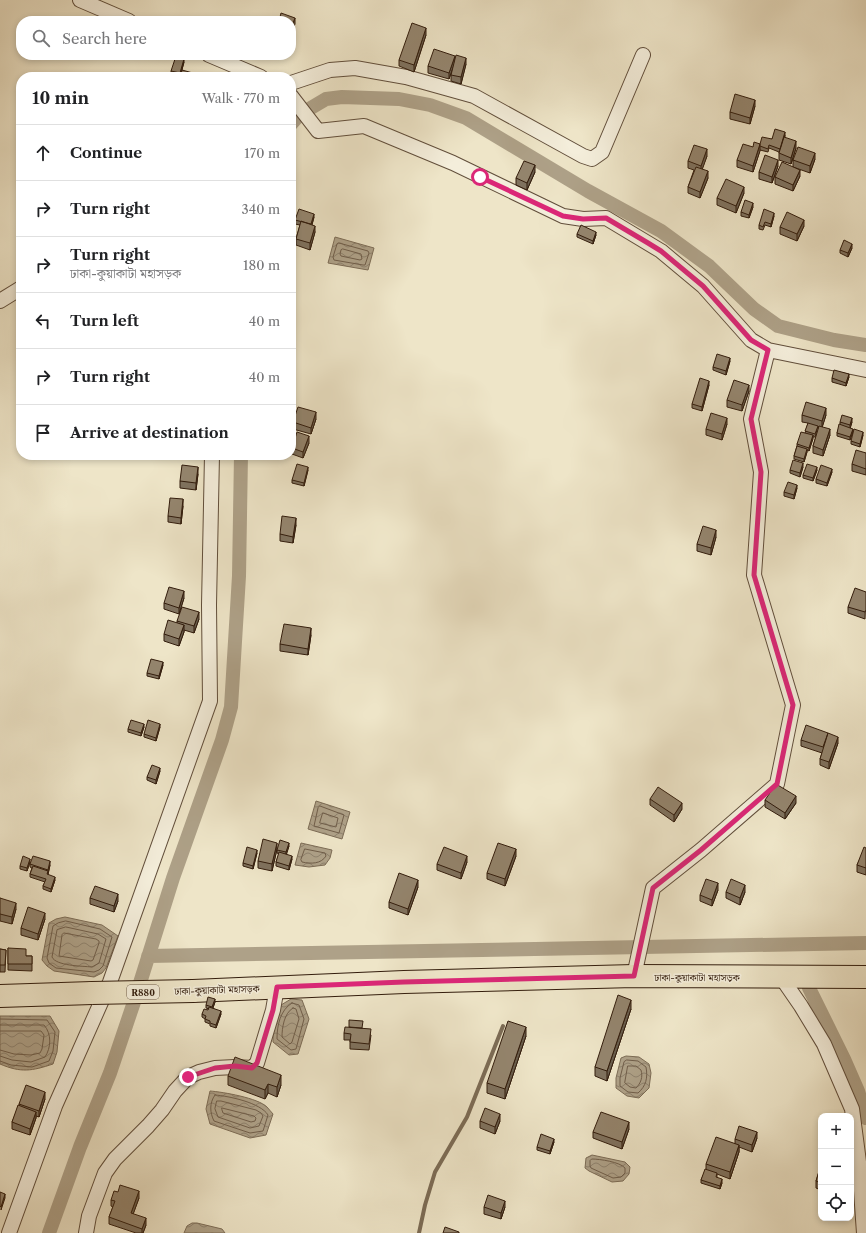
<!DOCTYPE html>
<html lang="en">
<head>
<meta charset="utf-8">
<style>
  body { margin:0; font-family:"Libre Caslon Text","Noto Serif Bengali",serif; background:#f2f2f2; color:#202124 }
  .controls { position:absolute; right:12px; bottom:12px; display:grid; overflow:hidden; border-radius:8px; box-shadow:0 2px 6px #0003 }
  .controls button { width:36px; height:36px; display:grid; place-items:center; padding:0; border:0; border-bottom:1px solid #e0e0e0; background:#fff; color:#202124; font:20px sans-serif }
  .stop { position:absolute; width:12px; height:12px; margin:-9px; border:3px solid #db2777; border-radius:50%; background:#fff }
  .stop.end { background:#db2777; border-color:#fff; box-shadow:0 1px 4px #0008 }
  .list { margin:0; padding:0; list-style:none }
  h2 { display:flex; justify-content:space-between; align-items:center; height:52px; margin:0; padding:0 16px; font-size:17px }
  h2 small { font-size:13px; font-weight:400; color:#757577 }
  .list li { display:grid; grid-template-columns:26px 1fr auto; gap:12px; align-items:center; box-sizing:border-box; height:56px; padding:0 16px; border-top:1px solid #e0e0e0 }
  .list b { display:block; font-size:15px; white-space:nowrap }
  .list p { margin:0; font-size:13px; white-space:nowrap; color:#757577 }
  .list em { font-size:13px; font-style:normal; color:#757577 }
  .icon { flex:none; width:22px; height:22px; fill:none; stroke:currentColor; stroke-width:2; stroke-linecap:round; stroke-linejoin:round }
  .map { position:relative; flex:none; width:866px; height:1233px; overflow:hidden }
  .search { position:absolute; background:#fff; box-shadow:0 2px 6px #0003; left:16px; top:16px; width:280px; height:44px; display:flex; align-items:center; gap:10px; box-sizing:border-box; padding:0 14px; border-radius:16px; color:#757577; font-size:15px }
  .panel { position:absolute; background:#fff; box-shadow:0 2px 6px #0003; left:16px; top:72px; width:280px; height:388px; border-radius:16px }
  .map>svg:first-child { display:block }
  .water { fill:url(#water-waves); stroke:#7c6c56 }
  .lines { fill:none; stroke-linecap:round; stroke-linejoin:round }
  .shore { stroke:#705e4a; stroke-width:1 }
  .stream { stroke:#7c6c56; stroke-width:4 }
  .canal { stroke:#aea188; stroke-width:14 }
  .minor-casing { stroke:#614e3b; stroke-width:16 }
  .primary-casing { stroke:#321c0c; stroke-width:24 }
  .minor { stroke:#f4eedb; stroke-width:14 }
  .primary { stroke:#eee5c8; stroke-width:22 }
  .primary-bridge-casing { stroke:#321c0c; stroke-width:24; stroke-linecap:butt }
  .primary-bridge { stroke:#eee5c8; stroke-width:22 }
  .wall { fill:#7f725f; stroke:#321c0c }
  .shaded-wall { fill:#685d4d; stroke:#321c0c }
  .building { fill:#94856e; stroke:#321c0c }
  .route { stroke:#db2777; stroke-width:5 }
  .labels { text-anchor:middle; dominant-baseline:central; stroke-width:3; stroke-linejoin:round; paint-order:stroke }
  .shield { fill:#f4eedb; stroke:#6c5b4a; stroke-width:1 }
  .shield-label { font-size:9px; font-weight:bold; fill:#321c0c }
  .street-label { font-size:10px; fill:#321c0c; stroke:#f4eedb }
</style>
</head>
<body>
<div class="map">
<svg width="866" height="1233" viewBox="0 0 866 1233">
  <defs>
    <pattern id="water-waves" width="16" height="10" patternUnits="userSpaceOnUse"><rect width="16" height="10" fill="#aea188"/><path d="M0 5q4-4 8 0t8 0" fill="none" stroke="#8e826e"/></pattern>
  </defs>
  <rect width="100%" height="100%" fill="#eee5c8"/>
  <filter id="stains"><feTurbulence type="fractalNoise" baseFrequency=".005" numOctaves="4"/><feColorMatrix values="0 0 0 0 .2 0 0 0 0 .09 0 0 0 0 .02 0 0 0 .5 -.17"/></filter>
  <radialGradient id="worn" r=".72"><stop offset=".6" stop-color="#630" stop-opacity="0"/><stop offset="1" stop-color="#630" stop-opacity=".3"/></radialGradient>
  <path class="water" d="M335,237L374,248L368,270L328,263Z
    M316,801L350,812L342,839L308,829Z
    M301,843L332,850L330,858L325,865L309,867L295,865Z
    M65,917L102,925L118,936L106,968L102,973L94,977L54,971L47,966L42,960L49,923L56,919Z
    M291,999L302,1000L309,1019L298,1054L289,1055L273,1042V1026L281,1005Z
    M0,1016H50L59,1031L57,1052L53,1064C32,1071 21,1073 0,1064Z
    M626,1056L639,1057L649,1064L651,1073L649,1088L639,1098L627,1096L616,1088V1078L621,1058Z
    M210,1091C223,1092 258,1098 267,1107C269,1109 271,1112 273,1114L266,1135L250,1138L210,1124L206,1109Z
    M592,1155L625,1162L630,1167L629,1174L623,1181L612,1182L589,1171L585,1168L586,1158Z
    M192,1223H197L222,1229L225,1233H184L187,1226Z"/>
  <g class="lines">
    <path class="shore" d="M339,243L368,251L369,253L365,265H363L334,260L333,257L337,244Z
      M343,249L361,254L362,259L360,260L341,256L340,254L341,250Z
      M320,806L344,815L339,833L314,826L318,808Z
      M323,813L338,818L336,827L320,823Z
      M305,849L325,853L326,856C321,864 311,864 302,862L301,860Z
      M66,921L100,929L112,937L103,966L99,970L94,972L56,968L49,963L47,958L53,926L58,923Z
      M66,927L98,934L106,939L99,963L92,967C82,966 56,966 52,957L57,930Z
      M64,933L96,939L99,941V943L93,960L91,961L59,956L62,935Z
      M292,1003L299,1005L304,1019L296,1049L291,1050L277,1039C277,1026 280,1010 292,1003Z
      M293,1008L296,1009L299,1019L292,1042L290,1044L282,1037C282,1028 284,1013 293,1008Z
      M0,1019L47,1020L55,1032L53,1051L49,1061L32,1067L11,1065L0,1061
      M0,1025H44C52,1034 51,1048 45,1057L31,1062L12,1060L0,1056
      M0,1031H41L44,1035L42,1049L40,1053L31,1055L14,1054L0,1050
      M627,1060L638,1061L646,1067C648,1078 646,1086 638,1093L628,1092L620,1086V1078L624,1062Z
      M628,1066H636L641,1070C643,1077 641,1083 636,1088L630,1087L625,1083Z
      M215,1095C229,1096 261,1103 268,1115L263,1131L250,1133L214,1121C210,1113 209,1103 215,1095Z
      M217,1101H221L256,1110L261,1113L263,1116L259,1126L250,1128L218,1117L215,1109Z
      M222,1108L254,1116L256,1118L255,1121L251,1122L223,1113L222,1110Z
      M592,1159C600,1159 620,1162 625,1168V1173L621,1177L613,1178L591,1168L590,1166V1161Z"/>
    <path class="stream" d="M419,1233L425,1205L435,1172L467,1117L503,1026"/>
    <path class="canal" d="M291,124L299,115L326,99L342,97L399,99L430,105L466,118L588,191L661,231L709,266L754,309L778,326L834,340L866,345
      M148,956L866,943
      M809,988L844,1059L858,1091L866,1118
      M49,1233L80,1147L110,1073L134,1002L173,878L222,740L231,707L239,576L241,455"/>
    <g class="minor-casing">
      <path id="minor" d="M80,0L129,21
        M209,55L261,77
        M291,83L330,70L355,68L406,77L474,96L583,156L592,159L602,152L643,55
        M291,96L318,131L364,126L453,163L563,216L583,219L606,218L661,251L703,286L751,340L768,350L866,370
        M0,301L21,288
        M634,976L653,888L701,850L777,784L793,705L754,575L761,472L751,419L768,350
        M781,977L801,1006L824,1044L852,1109L859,1162L864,1233
        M9,1233L55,1106L110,982L210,701L209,605L212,455
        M86,1233L89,1216L105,1173L115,1159L148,1126L162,1110L175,1091L188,1077L199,1072L215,1068L235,1067L252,1068L257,1063L273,1010L277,987"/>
    </g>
    <g class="primary-casing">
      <path id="primary" d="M193,991L404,982L634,976L866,977
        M0,996L92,993"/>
    </g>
    <use href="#minor" class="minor"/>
    <use href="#primary" class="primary"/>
    <g class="primary-bridge-casing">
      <path id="primary-bridge" d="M92,993L193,991"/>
    </g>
    <use href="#primary-bridge" class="primary-bridge"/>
  </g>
  <path class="wall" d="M426,35L414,72L399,66V60Z
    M184,62L180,77L171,74V71Z
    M455,62L466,64L461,84L451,81V75L454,63L449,79L428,73V66Z
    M755,106L750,124L730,119V112Z
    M785,135V137L796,148L791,164L779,160V152L769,148L768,152L760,150L753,172L737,167V160L753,147L772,139Z
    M707,156L702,169L708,178L700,198L688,193V187L694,170L688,168V161Z
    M815,159L810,173L793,167V160Z
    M778,166L772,183L759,179V172Z
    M535,172L527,190L516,185V178Z
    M800,176L793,191L775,184V177Z
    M744,193L736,213L717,205V198Z
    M753,207L749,218L741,216V212Z
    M774,216L771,227L765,225L763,230L759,229V225Z
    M314,217L312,225L315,232L310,250L296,245V239L300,225L295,224V220Z
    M804,226L797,241L780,234V227Z
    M577,234L596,235L593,244L577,237Z
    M852,248L848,257L840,253V250Z
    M730,361L726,375L713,370V367Z
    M849,377L846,386L832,382V378Z
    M709,385L702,411L692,408V404Z
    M749,391L742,411L727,407V400Z
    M802,415H826L822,427L830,435L823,456L813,453V446L819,427L818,426L815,437H813L809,451L807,450V452L804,462L794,459V456L797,446V444L805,433L808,423L802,422Z
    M316,419L311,434L293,429V422Z
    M840,422H852L850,428L853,432L850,440L837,436V433L840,425Z
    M727,424L722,440L706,435V429Z
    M863,435L860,447L851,444V441Z
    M309,443L303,458L292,454V448Z
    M866,453V475L852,471V464Z
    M803,467L800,477L790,473V470Z
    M308,470L304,486L292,483V480Z
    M817,470L813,481L803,478V475Z
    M832,472L827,486L816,483V479Z
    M198,474L196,490L180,488V481Z
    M797,488L794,499L784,496V492Z
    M183,506L181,524L168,522V516Z
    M296,525L293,543L280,541V534Z
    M716,537L711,555L697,551V544Z
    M866,592L865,619L848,613V607Z
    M184,598L179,614L164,609V603Z
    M199,619L194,633L184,630V632L179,646L164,641V634L177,623V621Z
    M311,635L308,655L280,651V644Z
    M163,665L159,679L147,676V673Z
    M144,727L141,736L128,732V729Z
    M160,727L156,741L144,737V734Z
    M828,736L838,743L829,769L820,765V759L822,753L801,746V740Z
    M160,771L156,784L147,780V777Z
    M650,799L682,809L674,822L650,805Z
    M765,800L796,803L785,819L765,807Z
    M289,846L286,854L292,859L289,870L276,866V862L279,854L277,853V850Z
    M866,848V875L857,872V865Z
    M277,849L272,871L258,868V861Z
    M257,853L253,869L243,866V863Z
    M516,856L505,886L487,879V873Z
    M30,862L27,871L20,869V866Z
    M467,862L461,879L437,870V864Z
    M30,864L50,865L48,875L55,880L51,892L43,889V886L45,882L30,877V874L32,868L30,867Z
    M418,887L408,915L389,908V902Z
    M718,890L712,906L700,901V895Z
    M726,892H745L740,905L726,898Z
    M0,898L16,909L12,924L0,921Z
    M90,898L118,901L114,912L90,904Z
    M45,919L38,940L21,935V928Z
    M8,948L26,956H32V971L8,970Z
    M0,949L6,950L5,972H0Z
    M215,1002L213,1008L221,1014L216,1028L210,1026V1024L205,1022V1019L202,1017V1014L208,1010L209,1009L206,1008V1005Z
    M631,1009L607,1081L595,1076V1067Z
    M362,1028L371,1035L369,1050L350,1049V1040H344V1033Z
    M526,1036L505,1099L487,1093V1083Z
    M228,1076L281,1085L277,1097L268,1093L265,1099L228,1085Z
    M45,1099L39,1117L36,1116V1118L30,1135L12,1129V1122L19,1106V1104Z
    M480,1121H500L495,1134L480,1128Z
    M629,1129L622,1149L593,1138V1132Z
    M757,1138L752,1152L739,1147V1152L730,1179L717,1174V1177L722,1183L720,1189L701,1183V1180L706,1169V1164L735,1144V1139Z
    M554,1142L550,1154L537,1150V1147Z
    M821,1165V1190L816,1188V1181Z
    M139,1198L133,1214L146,1225L143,1233H136L109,1224V1217L113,1207L111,1206V1200Z
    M484,1207H505L501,1219L484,1214Z"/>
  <path class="shaded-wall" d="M295,18V24L291,34V28Z
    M426,28V35L414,72V65Z
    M455,56V62L449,79V73Z
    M466,58V64L461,84V77Z
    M184,59V62L180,77V73Z
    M755,100V106L750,124V118Z
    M785,132V135L780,152V149Z
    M796,141V148L791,164V158Z
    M760,144V151L753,172V166Z
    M707,149V156L701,173V166Z
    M815,153V159L810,173V166Z
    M778,160V166L772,183V177Z
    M535,165V172L527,190V183Z
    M800,170V176L793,191V185Z
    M708,171V178L700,198V192Z
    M744,187V193L736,213V206Z
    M753,203V207L749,218V215Z
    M774,213V216L771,227V224Z
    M314,214V217L311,228V225Z
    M804,220V226L797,241V234Z
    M315,226V232L310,250V243Z
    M596,232V235L593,244V241Z
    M852,244V248L848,257V253Z
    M730,358V361L726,375V371Z
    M849,374V377L846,386V383Z
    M709,381V385L702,411V407Z
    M749,385V391L742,411V405Z
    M826,408V415L822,428V421Z
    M316,412V419L311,434V428Z
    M727,418V424L722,440V434Z
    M852,418V422L850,429V425Z
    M830,429V435L823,456V450Z
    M853,429V432L850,440V437Z
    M863,432V435L860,447V444Z
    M813,435V439L809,451V448Z
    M309,436V443L303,458V452Z
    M807,449V452L804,462V459Z
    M803,463V467L800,477V473Z
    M198,467V474L196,490V483Z
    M308,467V470L304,486V483Z
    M817,467V470L813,481V478Z
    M832,469V472L827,486V483Z
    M797,485V488L794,499V495Z
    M183,499V506L181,524V518Z
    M296,518V525L293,543V537Z
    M716,530V537L711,555V548Z
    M184,591V598L179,614V608Z
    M199,612V619L194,633V626Z
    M184,625V632L179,646V639Z
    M311,628V635L308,655V649Z
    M163,662V665L159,679V676Z
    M144,724V727L141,736V733Z
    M160,724V727L156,741V738Z
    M838,737V743L829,769V762Z
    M160,768V771L156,784V780Z
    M796,796V803L785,819V813Z
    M682,803V809L674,822V815Z
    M277,843V849L272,871V864Z
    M289,843V846L286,856V852Z
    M516,849V856L505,886V879Z
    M257,850V853L253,869V866Z
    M292,856V859L289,870V866Z
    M467,856V862L461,879V873Z
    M30,859V862L27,871V868Z
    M50,861V865L47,878L48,870Z
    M55,877V880L51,892V889Z
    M418,880V887L408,915V909Z
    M718,883V890L712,906V900Z
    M745,885V892L740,905V898Z
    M118,894V901L114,912V906Z
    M16,903V909L12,924V917Z
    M45,913V919L38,940V934Z
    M215,999V1002L212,1010V1007Z
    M631,1000V1009L607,1081V1071Z
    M221,1011V1014L216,1028V1025Z
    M526,1027V1036L505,1099V1089Z
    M281,1075V1085L277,1097V1087Z
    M268,1084V1093L265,1099V1090Z
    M45,1092V1099L39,1117V1111Z
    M36,1112V1118L30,1135V1129Z
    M500,1114V1121L495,1134V1127Z
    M629,1122V1129L622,1149V1142Z
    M757,1132V1138L752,1152V1145Z
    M554,1139V1142L550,1154V1151Z
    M739,1145V1152L730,1179V1172Z
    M722,1179V1183L720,1189V1186Z
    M139,1191V1198L131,1220V1213Z
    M5,1194V1198L1,1210V1207Z
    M505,1201V1207L501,1219V1213Z
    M146,1218V1225L143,1233H142V1229Z"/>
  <path class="building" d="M281,13L295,18L291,28V21H279Z
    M412,23L426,28L414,65L399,60Z
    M434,49L455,56L449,73L428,66Z
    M456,55L466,58L461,77L451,75Z
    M176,56L184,59L180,73L171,71Z
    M182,70L207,77H180Z
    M735,94L755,100L750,118L730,112Z
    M775,129L785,132L780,149L769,145L768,149L760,146V144L762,137L772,139Z
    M784,137L796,141L791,158L779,153Z
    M754,142L760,144L753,166L737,160L743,144L753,147Z
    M694,145L707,149L701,166L688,161Z
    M798,147L815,153L810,166L793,160Z
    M765,155L778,160L772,177L759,172Z
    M524,161L535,165L527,183L516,178Z
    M782,162L800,170L793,185L775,177Z
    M696,167L708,171L700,192L688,187Z
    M726,179L744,187L736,206L717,198Z
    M745,200L753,203L749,215L741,212Z
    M299,209L314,214L311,224L295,220Z
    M764,209L774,213L771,224L765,222L763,227L759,225Z
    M787,212L804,220L797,234L780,227Z
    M301,221L315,226L310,243L296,239Z
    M581,225L596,232L593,241L577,234Z
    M844,240L852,244L848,253L840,250Z
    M717,354L730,358L726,371L713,367Z
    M834,370L849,374L846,383L832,378Z
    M700,378L709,381L702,407L692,404Z
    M734,380L749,385L742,405L727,400Z
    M806,402L826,408L822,421L802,415Z
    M298,407L316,412L311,428L293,422Z
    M711,413L727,418L722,434L706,429Z
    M842,415L852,418L850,425L840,422Z
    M808,423L818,426L815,434L805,431Z
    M839,424L853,429L850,437L837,433Z
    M819,426L830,429L823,450L813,446Z
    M854,429L863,432L860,444L851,441Z
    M297,432L309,436L303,452L292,448Z
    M801,432L813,435L809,448L797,444Z
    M797,446L807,449L804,459L794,456Z
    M856,450L866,453V469L852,464Z
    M793,460L803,463L800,473L790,470Z
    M297,464L308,467L304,483L292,480Z
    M807,464L817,467L813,478L803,475Z
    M182,465L198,467L196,483L180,481Z
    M821,465L832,469L827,483L816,479Z
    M788,482L797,485L794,495L784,492Z
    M170,498L183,499L181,518L168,516Z
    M282,516L296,518L293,537L280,534Z
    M703,526L716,530L711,548L697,544Z
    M169,587L184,591L179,608L164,603Z
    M855,588L866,592V610L865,612L848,607Z
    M182,607L199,612L194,626L177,621Z
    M168,620L184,625L179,639L164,634Z
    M284,624L311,628L308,649L280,644Z
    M151,659L163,662L159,676L147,673Z
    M131,720L144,724L141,733L128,729Z
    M148,720L160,724L156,738L144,734Z
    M806,725L828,733L823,747L801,740Z
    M828,733L838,737L829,762L820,759Z
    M152,765L160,768L156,780L147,777Z
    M776,784L796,796L785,813L765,800Z
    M658,787L682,803L674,815L650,799Z
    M263,839L277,843L272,864L258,861Z
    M280,840L289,843L286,852L277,850Z
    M498,843L516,849L505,879L487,873Z
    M247,847L257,850L253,866L243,863Z
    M444,847L467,856L461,873L437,864Z
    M864,847L866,848V868L857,865Z
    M279,852L292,856L289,866L276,862Z
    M23,856L30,859L27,868L20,866Z
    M33,856L50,861L48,870L30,864Z
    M33,866L48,871L47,874L55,877L51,889L43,886L46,879L30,874Z
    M399,873L418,880L408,909L389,902Z
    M706,879L718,883L712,900L700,895Z
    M731,879L745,885L740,898L726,892Z
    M95,886L118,894L114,906L90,898Z
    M0,898L16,903L12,917L0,914Z
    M28,907L45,913L38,934L21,928Z
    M8,948L26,949V956H32V964H8Z
    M0,949L6,950L5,965H0Z
    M618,995L631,1000L607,1071L595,1067Z
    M208,997L215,999L212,1007L206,1005Z
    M209,1007L221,1011L216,1025L210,1023V1021L205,1019L206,1016L202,1014L204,1009L208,1010Z
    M349,1020L363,1021L362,1028L349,1027Z
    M508,1021L526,1027L505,1089L487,1083Z
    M345,1027L371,1029L369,1044L350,1042L351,1034L344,1033Z
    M235,1057L281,1075L277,1087L268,1084L265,1090L228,1076Z
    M26,1085L45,1092L39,1111L19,1104Z
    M18,1105L36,1112L30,1129L12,1122Z
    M485,1108L500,1114L495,1127L480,1121Z
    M601,1112L629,1122L622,1142L593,1132Z
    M739,1126L757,1132L752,1145L735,1139Z
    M541,1134L554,1139L550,1151L537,1147Z
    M716,1137L739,1145L730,1172L706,1164Z
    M821,1165V1183L816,1181Z
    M705,1169L717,1173L716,1177L722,1179L720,1186L701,1180Z
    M120,1185L139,1191L131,1213L146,1218L142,1229L109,1217L115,1201L111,1200L114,1191L118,1192Z
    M0,1192L5,1194L1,1207L0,1206Z
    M488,1195L505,1201L501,1213L484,1207Z
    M445,1227L459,1232V1233H443Z"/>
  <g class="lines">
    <path class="route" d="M188,1077L215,1068L235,1066L252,1068L257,1063L273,1010L277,987L404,982L634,976L653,888L701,850L777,784L793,705L754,575L761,472L751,419L768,350L751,340L703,286L661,251L648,243L606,218L583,219L563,216L480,177"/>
  </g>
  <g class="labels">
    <rect class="shield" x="127" y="985" width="32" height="14" rx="3"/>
    <g class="shield-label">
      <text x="143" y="992">R880</text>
    </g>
    <g class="street-label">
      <text x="697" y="977">ঢাকা-কুয়াকাটা মহাসড়ক</text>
      <text transform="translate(217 990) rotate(-2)">ঢাকা-কুয়াকাটা মহাসড়ক</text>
    </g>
  </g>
  <rect width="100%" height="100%" filter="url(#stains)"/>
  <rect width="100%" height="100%" fill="url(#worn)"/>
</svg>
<div class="controls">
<button>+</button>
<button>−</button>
<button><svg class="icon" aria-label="locate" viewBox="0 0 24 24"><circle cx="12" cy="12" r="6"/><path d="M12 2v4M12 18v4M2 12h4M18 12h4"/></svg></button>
</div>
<div class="stop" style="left:480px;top:177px"></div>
<div class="stop end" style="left:188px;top:1077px"></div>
<div class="search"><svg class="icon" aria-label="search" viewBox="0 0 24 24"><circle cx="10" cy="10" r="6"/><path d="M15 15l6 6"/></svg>Search here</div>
<section class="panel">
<h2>10 min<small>Walk · 770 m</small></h2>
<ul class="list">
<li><svg class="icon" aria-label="ahead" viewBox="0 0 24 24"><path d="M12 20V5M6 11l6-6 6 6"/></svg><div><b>Continue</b></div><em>170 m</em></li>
<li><svg class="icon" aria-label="right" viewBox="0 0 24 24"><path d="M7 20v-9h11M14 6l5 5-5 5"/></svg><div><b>Turn right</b></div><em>340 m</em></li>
<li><svg class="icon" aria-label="right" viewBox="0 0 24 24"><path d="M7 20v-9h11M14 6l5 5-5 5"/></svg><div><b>Turn right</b><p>ঢাকা-কুয়াকাটা মহাসড়ক</p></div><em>180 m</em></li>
<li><svg class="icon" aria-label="left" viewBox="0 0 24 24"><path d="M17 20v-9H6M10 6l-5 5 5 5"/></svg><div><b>Turn left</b></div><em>40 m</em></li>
<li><svg class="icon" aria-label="right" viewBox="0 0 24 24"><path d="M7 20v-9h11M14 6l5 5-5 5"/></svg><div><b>Turn right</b></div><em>40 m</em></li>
<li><svg class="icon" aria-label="arrive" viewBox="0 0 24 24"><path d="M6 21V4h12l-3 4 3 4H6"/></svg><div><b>Arrive at destination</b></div></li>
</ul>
</section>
</div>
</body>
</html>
